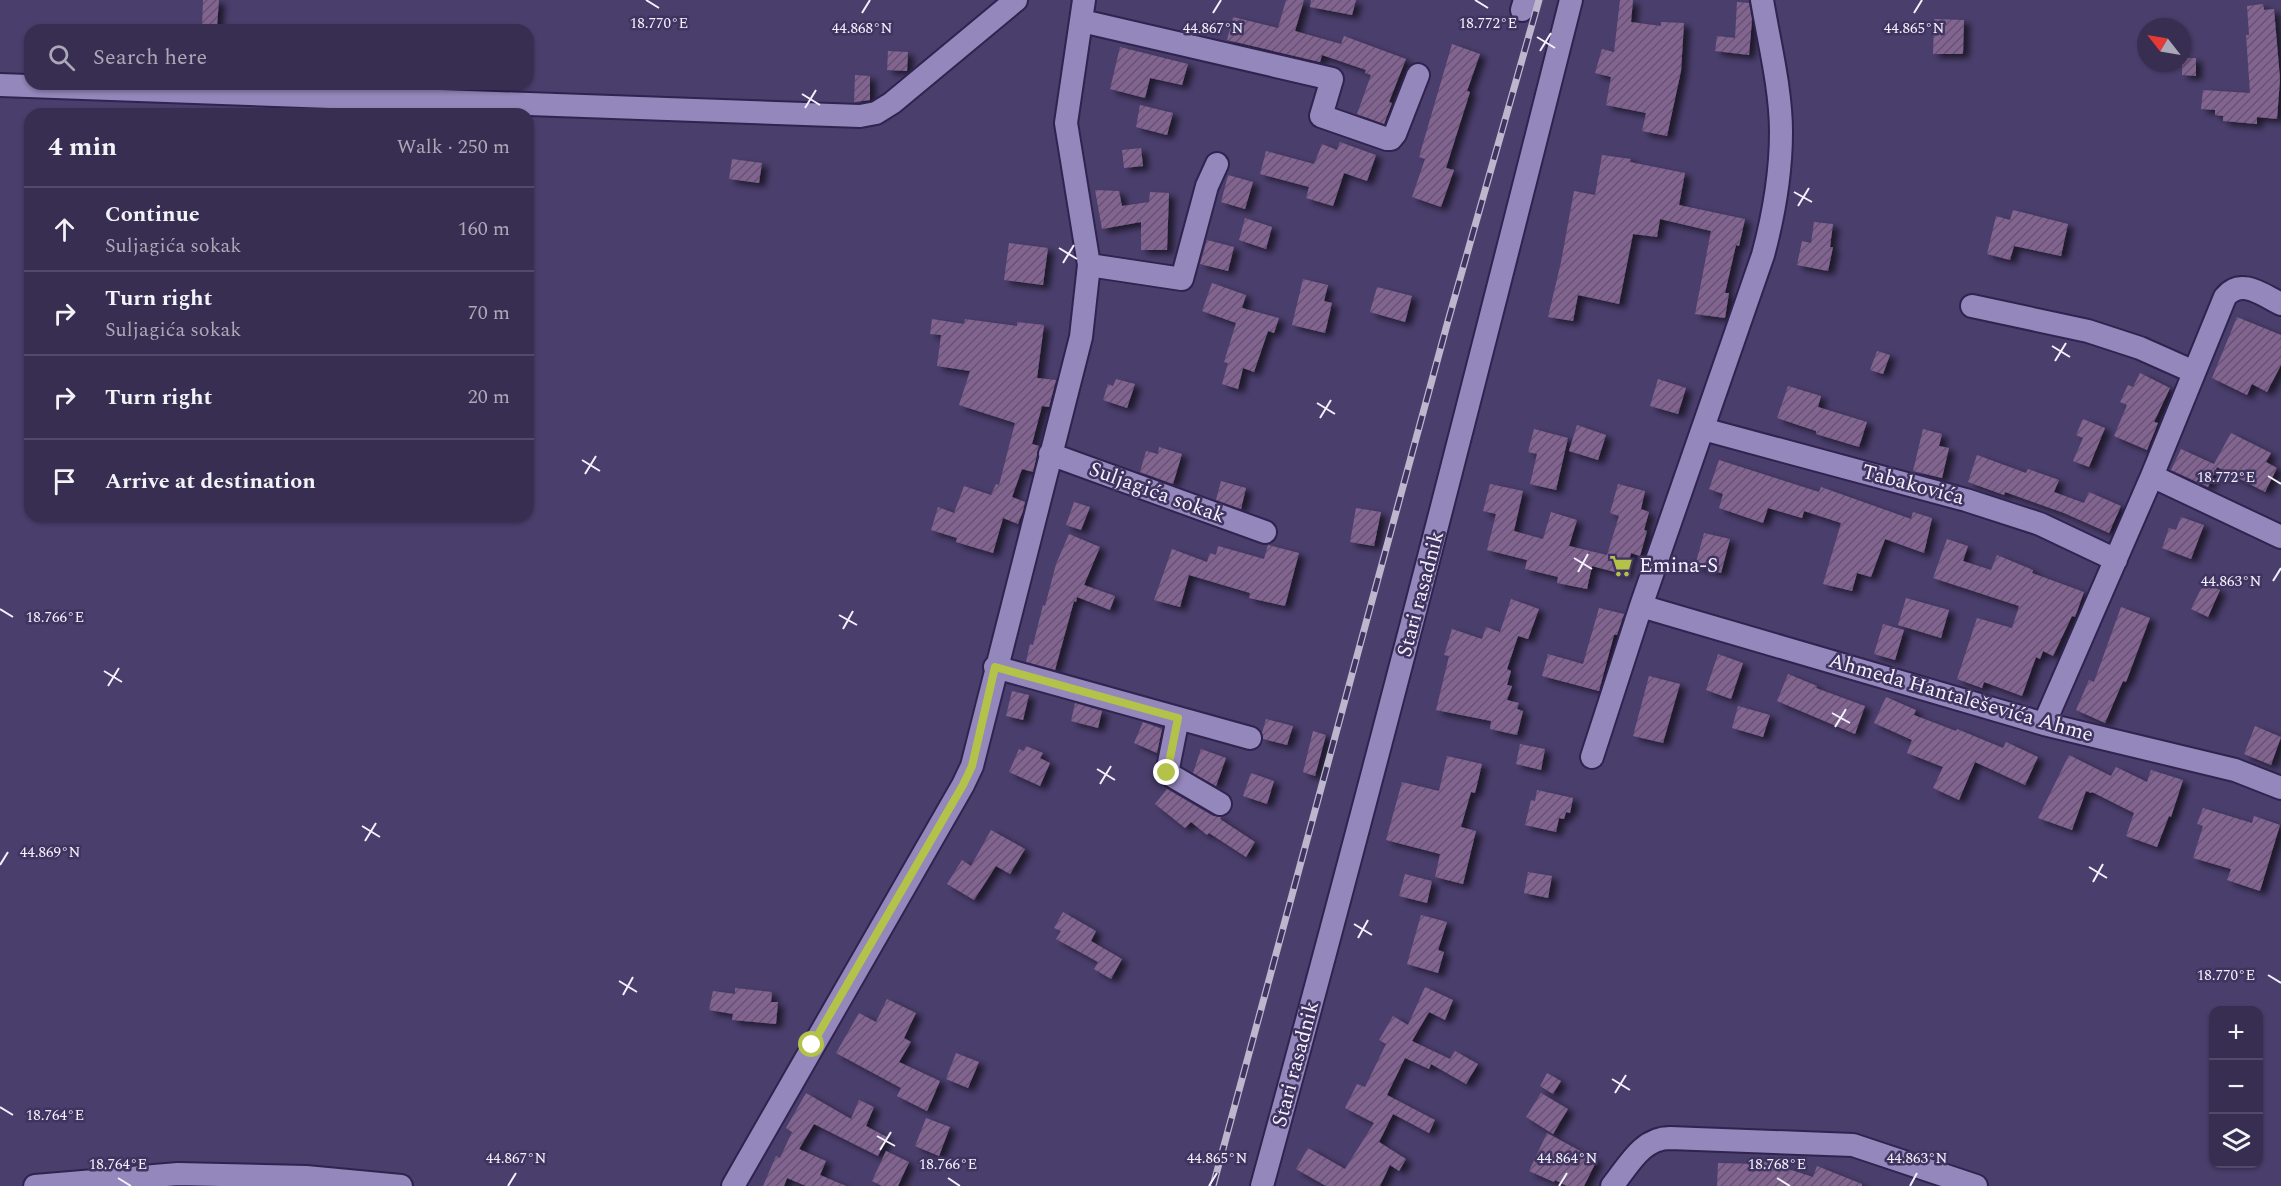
<!DOCTYPE html>
<html lang="en">
<head>
<meta charset="utf-8">
<style>
  body { margin:0; font-family:Spectral,serif; background:#3f3658; color:#f1f3f6 }
  .controls { position:absolute; right:18px; bottom:18px; display:grid; overflow:hidden; border-radius:12px; box-shadow:0 2px 4px #0004 }
  .controls button { width:54px; height:54px; display:grid; place-items:center; padding:0; border:0; border-bottom:2px solid #524a68; background:#382e51; color:#f1f3f6; font:30px sans-serif }
  .compass { position:absolute; left:2137px; top:18px; width:54px; height:54px; border-radius:50%; background:#382e51; box-shadow:0 2px 4px #0004; rotate:301deg }
  .stop { position:absolute; width:18px; height:18px; margin:-14px; border:4px solid #b5c249; border-radius:50%; background:#fff }
  .stop.end { background:#b5c249; border-color:#fff; box-shadow:0 2px 6px #0008 }
  .list { margin:0; padding:0; list-style:none }
  h2 { display:flex; justify-content:space-between; align-items:center; height:78px; margin:0; padding:0 24px; font-size:26px }
  h2 small { font-size:20px; font-weight:400; color:#aba8b7 }
  .list li { display:grid; grid-template-columns:39px 1fr auto; gap:18px; align-items:center; box-sizing:border-box; height:84px; padding:0 24px; border-top:2px solid #524a68 }
  .list b { display:block; font-size:22px; white-space:nowrap }
  .list p { margin:0; font-size:20px; white-space:nowrap; color:#aba8b7 }
  .list em { font-size:20px; font-style:normal; color:#aba8b7 }
  .icon { flex:none; width:33px; height:33px; fill:none; stroke:currentColor; stroke-width:2; stroke-linecap:round; stroke-linejoin:round }
  .map { position:relative; flex:none; width:2281px; height:1186px; overflow:hidden }
  .search { position:absolute; background:#382e51; box-shadow:0 2px 4px #0004; left:24px; top:24px; width:510px; height:66px; display:flex; align-items:center; gap:15px; box-sizing:border-box; padding:0 21px; border-radius:18px; color:#aba8b7; font-size:22px }
  .panel { position:absolute; background:#382e51; box-shadow:0 2px 4px #0004; left:24px; top:108px; width:510px; height:414px; border-radius:18px }
  .map>svg:first-child { display:block }
  .building { fill:url(#building-hatch); filter:url(#shadow) }
  .lines { fill:none; stroke-linecap:round; stroke-linejoin:round }
  .minor-casing { stroke:#30234f; stroke-width:26 }
  .minor { stroke:#9387bb; stroke-width:22 }
  .rail-casing { stroke:#bcb7cd; stroke-width:7 }
  .rail { stroke:#3f3360; stroke-width:4.5; stroke-dasharray:14; stroke-linecap:butt }
  .route { stroke:#b5c249; stroke-width:8 }
  .ticks { fill:none; stroke:#f3f1fc; stroke-width:2 }
  .labels { text-anchor:middle; dominant-baseline:central; stroke-width:5; stroke-linejoin:round; paint-order:stroke }
  .street-label { font-size:21px; fill:#f3f1fc; stroke:#3f3360 }
  .poi-label { font-size:21px; fill:#f3f1fc; stroke:#3f3360; text-anchor:start }
  .ticks-label { font-size:15px; text-anchor:middle; fill:#f3f1fc; stroke:#3f3360; stroke-width:5; stroke-linejoin:round; paint-order:stroke }
</style>
</head>
<body>
<div class="map">
<svg width="2281" height="1186" viewBox="0 0 2281 1186">
  <defs>
    <pattern id="building-hatch" width="6" height="6" patternUnits="userSpaceOnUse" patternTransform="scale(1.5)"><rect width="6" height="6" fill="#826391"/><path d="M-1 1l2-2M0 6l6-6M5 7l2-2" fill="none" stroke="#63546b"/></pattern>
    <filter id="shadow"><feDropShadow dx="6" dy="4" stdDeviation="3" flood-color="#0009"/></filter>
  </defs>
  <rect width="100%" height="100%" fill="#4a3e6c"/>
  <path class="building" d="M203,0H219L217,26H202Z
    M1286,0H1304L1295,31L1341,44L1344,36L1406,59L1389,102L1392,103L1384,124L1357,114L1371,75L1365,73L1366,70L1322,55L1320,62L1227,40L1233,17L1278,28Z
    M1311,0H1356L1352,15L1310,7Z
    M1620,0H1633L1631,22L1661,26V22L1684,23L1681,71L1667,136L1642,131L1646,113L1606,105L1611,77L1595,73L1602,49L1614,52Z
    M1737,2L1749,3L1752,20L1749,55L1715,51L1717,36L1735,38Z
    M2263,4L2264,10L2274,9L2280,79L2277,119L2257,117V124L2223,121V116L2215,115V110L2201,109L2203,90L2250,93L2246,35H2249L2247,6Z
    M1934,19L1964,20L1963,54H1933Z
    M1452,44L1480,54L1467,91L1470,92L1446,168L1454,170L1441,207L1412,197L1425,159L1419,157Z
    M1120,47L1188,64L1182,85L1150,78L1145,98L1110,89Z
    M888,51L908,52L907,71L887,70Z
    M2182,58H2196V76L2182,75Z
    M855,75L870,76V100L854,102Z
    M1140,105L1173,113L1167,135L1136,127Z
    M1340,142L1376,155L1367,181L1344,173L1333,206L1306,198L1309,187L1260,174L1266,151L1314,164L1322,144L1337,150Z
    M1141,148L1143,166L1124,168L1122,150Z
    M1602,155L1631,159L1630,162L1685,173L1679,205L1745,219L1739,246L1736,245L1725,293H1729L1725,318L1695,314L1711,231L1660,219L1657,237L1633,234L1619,304L1578,295L1573,321L1548,317L1561,262L1574,191L1595,195Z
    M732,159L762,163L759,183L729,179Z
    M1228,175L1253,182L1245,209L1221,202Z
    M1095,190L1119,191L1122,206L1149,202L1150,192L1169,193L1167,250H1141V222L1102,229Z
    M2013,210L2068,224L2061,256L2014,246L2010,260L1987,254L1996,216L2010,220Z
    M1245,218L1272,227L1266,249L1239,240Z
    M1814,222L1833,224L1830,247H1833L1828,271L1797,265L1802,241L1811,243Z
    M1207,240L1234,247L1228,271L1200,264Z
    M1009,243L1048,248L1043,285L1004,280Z
    M1303,279L1328,285L1324,301L1332,303L1325,333L1292,325Z
    M1212,283L1246,295L1242,308L1279,318L1274,333L1268,331L1254,372L1243,368L1238,389L1222,384L1228,363L1224,362L1236,323L1202,311Z
    M1377,287L1412,296L1405,322L1370,312Z
    M2237,317L2281,335V365L2267,392L2252,384L2247,395L2212,378Z
    M932,319L964,324L965,319L1017,326V322L1044,325L1037,378L1056,380L1049,407L1042,406L1032,444L1039,446L1033,472L1022,469L1012,497L1025,502L1023,511L1018,524L1003,518L993,553L956,542L957,538L931,530L938,507L954,513L964,486L991,495L996,484L999,485L1015,423L959,405L970,371L937,366L941,335L930,334Z
    M1877,351L1890,355L1883,374L1870,370Z
    M2140,373L2170,388L2154,422L2158,423L2147,450L2114,436L2127,405L2120,402L2128,385L2133,387Z
    M1116,379L1135,384L1127,408L1103,400L1108,384L1113,386Z
    M1658,379L1686,388L1678,414L1650,406Z
    M1788,386L1821,396L1818,407L1867,422L1859,447L1816,434V431L1777,418Z
    M2083,419L2105,428L2089,467L2073,461L2083,438L2076,435Z
    M1577,425L1606,435L1598,460L1569,451Z
    M1534,429L1568,438L1556,490L1530,484L1537,454L1528,452Z
    M1923,429L1942,434L1939,446L1949,448L1942,478L1913,471Z
    M2231,433L2271,453L2266,462L2277,468L2265,492L2217,467L2208,487L2171,470L2181,449L2214,464Z
    M1159,447L1182,454L1173,484L1140,472L1146,451L1158,454Z
    M1977,455L2026,473L2028,469L2059,480L2054,492L2084,503L2089,492L2121,506L2109,533L2064,513L2005,492L2004,495L1968,482Z
    M1719,460L1819,492L1821,487L1911,519L1913,512L1932,518L1924,553L1885,539L1871,577L1857,573L1852,591L1823,584L1841,523L1804,511L1802,518L1768,508L1763,523L1719,508L1723,494L1709,489Z
    M1221,481L1246,488L1241,509L1216,500Z
    M1490,484L1523,491L1514,531L1543,539L1551,512L1577,520L1569,546L1607,555L1619,516L1610,513L1618,484L1645,491L1641,509L1649,512L1644,530L1647,531L1640,556L1631,553L1626,575L1592,566L1587,589L1557,583L1558,577L1525,569L1527,560L1487,550L1496,514L1483,511Z
    M1074,502L1090,507L1081,530L1066,525Z
    M1356,508L1381,512L1374,546L1350,542Z
    M2181,517L2204,525L2191,559L2162,548L2169,528L2176,530Z
    M1704,533L1730,539L1721,573L1695,566Z
    M1069,534L1100,547L1084,585L1115,596L1110,610L1077,597L1076,602L1074,601L1055,670L1026,662L1030,644L1033,645L1043,605L1045,606L1056,564Z
    M1947,539L1968,546L1963,561L1991,570L1997,555L2033,570L2032,573L2084,592L2075,617L2072,616L2053,656L2043,651L2040,659L2036,657L2022,696L1984,682L1982,688L1957,679L1977,618L2012,628L2019,606L1933,578Z
    M1268,545L1299,553L1285,606L1249,598L1250,593L1189,575L1180,607L1154,600L1172,549L1207,562L1210,553L1216,555L1218,546L1264,559Z
    M2204,583L2220,590L2208,617L2191,609Z
    M1906,598L1949,610L1941,638L1898,625Z
    M1511,599L1539,609L1528,639L1518,636L1507,669L1511,671L1507,685L1512,686L1507,700L1519,703L1517,709L1523,711L1517,735L1490,729L1491,721L1436,710L1449,656L1444,655L1452,629L1482,639L1486,627L1500,632Z
    M2121,607L2150,618L2126,682L2123,681L2105,723L2076,710L2089,680L2094,682Z
    M1599,608L1624,614L1617,635H1614L1599,691L1542,676L1548,654L1583,664Z
    M1883,624L1904,630L1895,660L1874,654Z
    M1718,654L1743,663L1731,699L1706,690Z
    M1788,674L1817,686L1816,688L1865,706L1855,734L1777,701Z
    M1649,676L1680,684L1663,743L1633,736Z
    M1012,691L1029,695L1023,720L1006,716Z
    M1886,697L1916,710L1914,715L1956,731L1957,729L2003,748L2006,742L2038,757L2025,785L1975,762L1959,800L1933,788L1943,767L1907,753L1912,740L1874,723Z
    M1075,703L1102,711L1098,728L1071,721Z
    M1738,706L1770,715L1763,737L1732,728Z
    M1266,719L1293,726L1287,745L1263,739L1262,733Z
    M1143,722L1162,729L1157,753L1134,743Z
    M2255,726L2281,737L2271,765L2244,754Z
    M1313,731L1326,735L1315,776L1303,772Z
    M1520,744L1545,749L1541,770L1516,764Z
    M1026,746L1043,753L1040,758L1050,763L1040,786L1009,772L1019,749L1024,751Z
    M1201,749L1226,758L1216,786L1193,773Z
    M2069,755L2111,776L2116,767L2147,782L2151,770L2183,780L2171,817L2169,816L2157,847L2126,836L2134,813L2092,792L2091,793L2086,791L2072,830L2038,818Z
    M1447,756L1482,764L1475,793L1471,792L1461,827L1476,831L1463,884L1435,877L1440,854L1386,840L1402,782L1439,791Z
    M1251,773L1274,781L1267,804L1243,796Z
    M1167,789L1213,816L1221,817L1220,819L1255,842L1246,857L1209,833L1207,835L1191,822L1185,828L1155,804Z
    M1537,790L1573,798L1570,813L1566,812L1564,819L1559,818L1556,832L1525,825L1531,800L1535,801Z
    M2203,808L2252,823L2254,816L2280,825L2260,891L2227,880L2231,869L2193,858L2203,826L2197,824Z
    M991,830L1025,849L1010,874L996,866L974,900L947,884L962,860L971,866Z
    M1528,872L1552,876L1548,898L1524,893Z
    M1405,874L1432,881L1427,903L1399,896Z
    M1063,912L1096,931L1091,941L1122,959L1111,979L1094,969L1098,962L1056,939L1061,931L1054,928Z
    M1421,915L1447,922L1438,950L1444,952L1438,973L1407,964Z
    M1425,987L1453,1000L1445,1020L1429,1012L1412,1041L1450,1059L1455,1051L1478,1064L1466,1084L1431,1064L1429,1069L1405,1058L1387,1095L1435,1120L1429,1133L1393,1114L1379,1142L1406,1159L1399,1171L1390,1165L1380,1186H1326L1296,1169L1308,1148L1345,1169L1374,1123L1345,1108L1357,1084L1365,1087L1386,1044L1379,1040L1393,1016L1408,1025Z
    M735,988L772,992L771,1002H778L776,1024L732,1020L733,1014L709,1010L713,991L735,994Z
    M887,999L916,1013L904,1038L911,1042L899,1062L940,1081L927,1111L897,1096L901,1088L836,1053L859,1013L876,1022Z
    M956,1053L979,1062L968,1088L946,1079Z
    M1547,1073L1561,1081L1553,1094L1540,1086Z
    M806,1093L851,1119L859,1100L874,1107L866,1126L887,1137L878,1156L814,1124L799,1149L826,1161L820,1175L846,1186H806L787,1178L784,1186H763L776,1156L780,1158L792,1132L786,1128Z
    M1541,1093L1568,1109L1553,1134L1526,1117Z
    M926,1118L950,1127L939,1156L915,1146Z
    M1547,1133L1597,1160L1584,1186H1567L1555,1180L1554,1182L1529,1171Z
    M886,1151L909,1162L898,1186H882L872,1181Z
    M1760,1160L1813,1177L1817,1166L1862,1184V1186H1717L1718,1163L1759,1164Z"/>
  <g class="lines">
    <g class="minor-casing">
      <path id="minor" d="M1522,10L1525,0
        M1082,21L1332,79L1321,116L1387,139H1391L1395,134L1418,75
        M0,85L860,116L876,113L892,103L1016,0
        M1089,265L1182,279L1207,186L1217,164
        M1972,306L2088,331L2140,348L2194,372
        M1703,429L1966,500L2040,524L2116,560
        M1050,454L1265,532
        M2152,476L2281,537
        M1641,606L2044,724L2235,770L2281,788
        M995,667L1250,738
        M1178,718L1167,773L1220,804
        M2044,724L2152,476L2225,297C2241,277 2263,295 2281,304
        M1592,757L1641,606L1763,255C1774,214 1781,174 1781,132C1781,89 1769,42 1762,0
        M35,1186L178,1174L306,1177L401,1186
        M733,1186L963,785L972,766L1081,337L1089,265L1066,123L1084,0
        M1262,1186C1370,792 1471,396 1571,0
        M1612,1186C1629,1165 1642,1138 1670,1138L1853,1145L1976,1186"/>
    </g>
    <use href="#minor" class="minor"/>
    <g class="rail-casing">
      <path id="rail" d="M1213,1186L1448,321L1539,0"/>
    </g>
    <use href="#rail" class="rail"/>
  </g>
  <g class="lines">
    <path class="route" d="M812,1045L963,785L972,766L995,667L1178,718L1167,773"/>
  </g>
  <path class="ticks" d="M646,0L659,8M1475,0L1488,8M862,13L870,0M1213,13L1221,0M1914,13L1922,0M1537,37L1555,48M1540,51L1551,33M802,94L820,105M805,108L816,90M1794,192L1812,202M1798,206L1809,188M1059,248L1077,259M1063,263L1074,245M2052,346L2070,357M2055,361L2066,343M1317,403L1335,414M1320,418L1331,400M582,460L600,471M585,474L596,456M2268,476L2281,484M1574,558L1592,569M1578,572L1588,554M2273,581L2281,568M0,609L13,617M839,615L857,625M843,629L853,611M104,671L122,682M108,686L119,668M1832,713L1850,723M1835,727L1846,709M1097,769L1115,780M1100,784L1111,766M362,826L380,837M365,841L376,823M0,865L8,852M2089,867L2107,878M2093,882L2103,864M1354,924L1372,935M1358,938L1368,920M2268,975L2281,983M619,981L637,992M623,995L633,977M1612,1079L1630,1090M1615,1093L1626,1075M0,1107L13,1115M877,1136L895,1146M880,1150L891,1132M118,1178L131,1186M948,1178L960,1186M1777,1178L1790,1186M508,1186L516,1173M1209,1186L1217,1173M1559,1186L1567,1173M1910,1186L1917,1173"/>
  <defs>
    <g id="supermarket-bare" transform="scale(1.8)"><path d="M-6-5.5h2.5l.6 2H6L4.5 2H-2.5L-4.4-4H-6ZM-1.5 3.2a1.3 1.3 0 1 0 .1 0ZM3 3.2a1.3 1.3 0 1 0 .1 0Z" fill="#b5c249" stroke="#3f3360" stroke-width="2.5" paint-order="stroke"/></g>
  </defs>
  <g fill-rule="evenodd">
    <use href="#supermarket-bare" x="1621" y="566"/>
  </g>
  <g class="labels">
    <g class="street-label">
      <text transform="translate(1913 485) rotate(15)">Tabakovića</text>
      <text transform="translate(1157 493) rotate(20)">Suljagića sokak</text>
      <text transform="translate(1421 594) rotate(-75)">Stari rasadnik</text>
      <text transform="translate(1961 698) rotate(16)">Ahmeda Hantaleševića Ahme</text>
      <text transform="translate(1296 1064) rotate(-75)">Stari rasadnik</text>
    </g>
    <g class="poi-label">
      <text x="1639" y="566">Emina-S</text>
    </g>
  </g>
  <g class="ticks-label">
    <text x="659" y="28">18.770°E</text>
    <text x="1488" y="28">18.772°E</text>
    <text x="862" y="33">44.868°N</text>
    <text x="1914" y="33">44.865°N</text>
    <text x="1213" y="33">44.867°N</text>
    <text x="2226" y="482">18.772°E</text>
    <text x="2231" y="586">44.863°N</text>
    <text x="55" y="622">18.766°E</text>
    <text x="50" y="857">44.869°N</text>
    <text x="2226" y="980">18.770°E</text>
    <text x="55" y="1120">18.764°E</text>
    <text x="516" y="1163">44.867°N</text>
    <text x="1217" y="1163">44.865°N</text>
    <text x="1567" y="1163">44.864°N</text>
    <text x="1917" y="1163">44.863°N</text>
    <text x="118" y="1169">18.764°E</text>
    <text x="948" y="1169">18.766°E</text>
    <text x="1777" y="1169">18.768°E</text>
  </g>
</svg>
<div class="controls">
<button>+</button>
<button>−</button>
<button><svg class="icon" aria-label="layers" viewBox="0 0 24 24"><path d="M12 4l9 5-9 5-9-5zM3 14l9 5 9-5"/></svg></button>
</div>
<svg class="compass" viewBox="-18 -18 36 36"><path d="M0-13l5 13h-10z" fill="#e53935"/><path d="M0 13l5-13h-10z" fill="#aba8b7"/></svg>
<div class="stop" style="left:812px;top:1045px"></div>
<div class="stop end" style="left:1167px;top:773px"></div>
<div class="search"><svg class="icon" aria-label="search" viewBox="0 0 24 24"><circle cx="10" cy="10" r="6"/><path d="M15 15l6 6"/></svg>Search here</div>
<section class="panel">
<h2>4 min<small>Walk · 250 m</small></h2>
<ul class="list">
<li><svg class="icon" aria-label="ahead" viewBox="0 0 24 24"><path d="M12 20V5M6 11l6-6 6 6"/></svg><div><b>Continue</b><p>Suljagića sokak</p></div><em>160 m</em></li>
<li><svg class="icon" aria-label="right" viewBox="0 0 24 24"><path d="M7 20v-9h11M14 6l5 5-5 5"/></svg><div><b>Turn right</b><p>Suljagića sokak</p></div><em>70 m</em></li>
<li><svg class="icon" aria-label="right" viewBox="0 0 24 24"><path d="M7 20v-9h11M14 6l5 5-5 5"/></svg><div><b>Turn right</b></div><em>20 m</em></li>
<li><svg class="icon" aria-label="arrive" viewBox="0 0 24 24"><path d="M6 21V4h12l-3 4 3 4H6"/></svg><div><b>Arrive at destination</b></div></li>
</ul>
</section>
</div>
</body>
</html>
